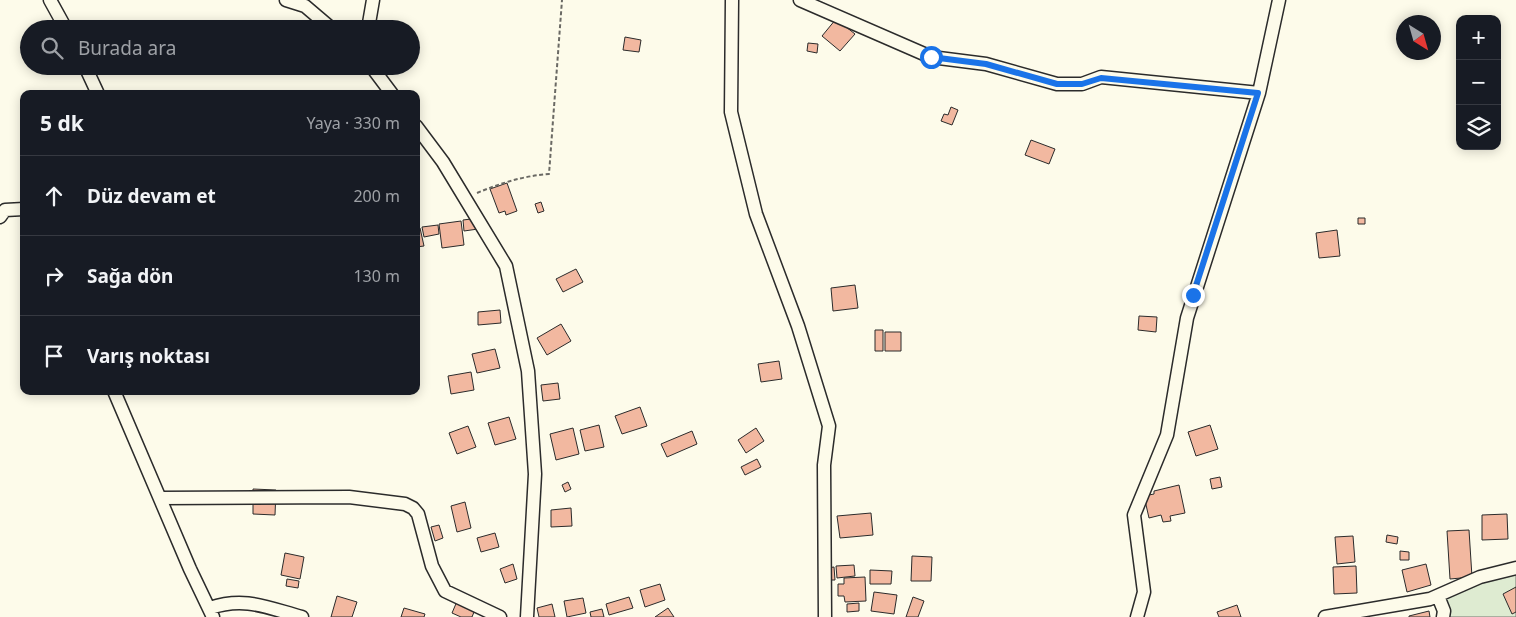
<!DOCTYPE html>
<html lang="tr">
<head>
<meta charset="utf-8">
<style>
  body { margin:0; font-family:"Noto Sans",sans-serif; background:#242831; color:#f1f3f6 }
  .controls { position:absolute; right:15px; top:15px; display:grid; overflow:hidden; border-radius:10px; box-shadow:0 2px 12px #0003 }
  .controls button { width:45px; height:45px; display:grid; place-items:center; padding:0; border:0; border-bottom:1px solid #363941; background:#171b24; color:#f1f3f6; font:25px sans-serif }
  .compass { position:absolute; left:1396px; top:15px; width:45px; height:45px; border-radius:50%; background:#171b24; box-shadow:0 2px 12px #0003; rotate:143deg }
  .stop { position:absolute; width:15px; height:15px; margin:-11px; border:4px solid #1a73e8; border-radius:50%; background:#fff }
  .stop.end { background:#1a73e8; border-color:#fff; box-shadow:0 1px 5px #0008 }
  .list { margin:0; padding:0; list-style:none }
  h2 { display:flex; justify-content:space-between; align-items:center; height:65px; margin:0; padding:0 20px; font-size:21px }
  h2 small { font-size:16px; font-weight:400; color:#9ea1a6 }
  .list li { display:grid; grid-template-columns:32px 1fr auto; gap:15px; align-items:center; box-sizing:border-box; height:80px; padding:0 20px; border-top:1px solid #363941 }
  .list b { display:block; font-size:19px; white-space:nowrap }
  .list em { font-size:16px; font-style:normal; color:#9ea1a6 }
  .icon { flex:none; width:28px; height:28px; fill:none; stroke:currentColor; stroke-width:2; stroke-linecap:round; stroke-linejoin:round }
  .map { position:relative; flex:none; width:1516px; height:617px; overflow:hidden }
  .search { position:absolute; background:#171b24; box-shadow:0 2px 12px #0003; left:20px; top:20px; width:400px; height:55px; display:flex; align-items:center; gap:12px; box-sizing:border-box; padding:0 18px; border-radius:28px; color:#9ea1a6; font-size:19px }
  .panel { position:absolute; background:#171b24; box-shadow:0 2px 12px #0003; left:20px; top:90px; width:400px; height:305px; border-radius:10px }
  .map>svg:first-child { display:block }
  .green { fill:#deebd1; stroke:#74746e }
  .building { fill:#f2b8a0; stroke:#2b2b2b }
  .lines { fill:none; stroke-linecap:round; stroke-linejoin:round }
  .minor-casing { stroke:#2b2b2b; stroke-width:15 }
  .path { stroke:#6a6964; stroke-width:2; stroke-dasharray:4 2.5; stroke-linecap:butt }
  .minor { stroke:#fdfbea; stroke-width:12 }
  .route { stroke:#1a73e8; stroke-width:6 }
</style>
</head>
<body>
<div class="map">
<svg width="1516" height="617" viewBox="0 0 1516 617">
  <rect width="100%" height="100%" fill="#fdfbea"/>
  <path class="green" d="M1516,573V617H1437L1438,596Z"/>
  <path class="building" d="M836,19L855,34L840,51L822,36Z
    M625,37L641,40L639,52L623,50Z
    M808,43L818,44L817,53L807,51Z
    M951,107L958,110L952,125L941,121L944,114L948,115Z
    M1031,140L1055,149L1049,164L1025,155Z
    M507,183L517,211L506,215L505,211L499,213L490,189Z
    M541,202L544,211L538,213L535,204Z
    M1358,218H1365V224H1358Z
    M471,219L478,229L464,231L463,220Z
    M461,221L464,245L442,248L439,224Z
    M438,225L439,234L424,237L422,227Z
    M416,228H420L424,246L416,247Z
    M1337,230L1340,256L1319,258L1316,233Z
    M576,269L583,282L563,292L556,279Z
    M855,285L858,308L833,311L831,288Z
    M500,310L501,323L478,325V312Z
    M1139,316L1157,317L1156,332L1138,330Z
    M561,324L571,341L547,355L537,338Z
    M875,330H883V351H875Z
    M885,332H901V351H885Z
    M495,349L500,368L477,373L472,354Z
    M779,361L782,379L761,382L758,364Z
    M471,372L474,390L451,394L448,376Z
    M558,383L560,399L543,401L541,385Z
    M640,407L647,426L622,434L615,416Z
    M509,417L516,439L495,445L488,423Z
    M599,425L604,447L585,451L580,430Z
    M1210,425L1218,449L1196,456L1188,432Z
    M468,426L476,447L457,454L449,433Z
    M573,428L579,454L556,460L550,434Z
    M756,428L764,441L746,453L738,440Z
    M692,431L697,444L667,457L661,444Z
    M757,459L761,467L745,475L741,467Z
    M1220,477L1222,487L1212,489L1210,479Z
    M568,482L571,489L565,492L562,485Z
    M1179,485L1185,513L1170,516L1171,521L1163,522L1161,515L1149,518L1144,496L1154,494V491Z
    M253,489L276,490L275,515L253,514Z
    M465,502L471,528L457,532L451,506Z
    M571,508L572,526L551,527V510Z
    M871,513L873,535L840,538L837,516Z
    M1507,514L1508,539L1482,540V515Z
    M439,525L443,538L435,541L431,527Z
    M1469,530L1472,577L1450,579L1447,531Z
    M495,533L499,547L481,552L477,538Z
    M1387,535L1398,537L1397,544L1386,542Z
    M1353,536L1355,562L1337,564L1335,537Z
    M1400,551L1409,552V560H1400Z
    M285,553L304,557L300,579L281,575Z
    M912,556L932,557L931,581H911Z
    M513,564L517,579L505,583L500,569Z
    M1426,564L1431,585L1407,592L1402,570Z
    M854,565L855,576L837,578L836,566Z
    M1356,566L1357,593L1334,594L1333,567Z
    M834,567L835,580H827V568Z
    M870,570L892,571L891,584H870Z
    M865,577L866,601L845,602L844,596H838V584H844V578Z
    M287,579L299,581L298,588L286,586Z
    M660,584L665,600L645,607L640,590Z
    M1516,587V612L1512,614L1503,594Z
    M874,592L897,595L894,614L871,611Z
    M337,596L357,602L352,617H331Z
    M629,597L633,608L609,615L606,604Z
    M913,597L924,601L918,617H906Z
    M583,598L586,613L567,617L564,601Z
    M458,599L476,607L472,617H461L452,613Z
    M859,603V611L847,612V604Z
    M552,604L555,617H539L537,608Z
    M1237,605L1241,617H1219L1217,612Z
    M404,608L425,614L424,617H401Z
    M668,608L674,617H655Z
    M602,609L604,617H591L590,612Z
    M1429,611L1430,617H1409V616Z"/>
  <g class="lines">
    <g class="minor-casing">
      <path id="minor" d="M50,0L66,29
        M286,0L305,6L332,29
        M732,0L731,112L756,214L798,326L829,426L824,465L825,617
        M800,0L931,57L986,64L1057,84H1082L1101,77L1259,93
        M368,29L373,0
        M85,66L98,94
        M371,66L392,94
        M416,126L443,162L506,266L528,371L535,474L527,617
        M0,217L5,210L24,209
        M114,391L190,569L213,617
        M161,498L349,497L405,504L413,508L418,514L432,566L445,591L500,617
        M1438,596L1444,611L1443,617
        M210,608C245,596 268,608 302,617
        M1137,617L1144,592L1134,515L1167,435L1187,318L1259,93L1279,0
        M1325,617L1430,599L1480,577L1516,568"/>
    </g>
    <path class="path" d="M477,193C501,183 523,176 549,174L562,0"/>
    <use href="#minor" class="minor"/>
  </g>
  <g class="lines">
    <path class="route" d="M931,57L986,64L1057,84H1082L1101,78L1258,93L1193,295"/>
  </g>
</svg>
<div class="controls">
<button>+</button>
<button>−</button>
<button><svg class="icon" aria-label="layers" viewBox="0 0 24 24"><path d="M12 4l9 5-9 5-9-5zM3 14l9 5 9-5"/></svg></button>
</div>
<svg class="compass" viewBox="-18 -18 36 36"><path d="M0-13l5 13h-10z" fill="#e53935"/><path d="M0 13l5-13h-10z" fill="#9ea1a6"/></svg>
<div class="stop" style="left:931px;top:57px"></div>
<div class="stop end" style="left:1193px;top:295px"></div>
<div class="search"><svg class="icon" aria-label="search" viewBox="0 0 24 24"><circle cx="10" cy="10" r="6"/><path d="M15 15l6 6"/></svg>Burada ara</div>
<section class="panel">
<h2>5 dk<small>Yaya · 330 m</small></h2>
<ul class="list">
<li><svg class="icon" aria-label="ahead" viewBox="0 0 24 24"><path d="M12 20V5M6 11l6-6 6 6"/></svg><div><b>Düz devam et</b></div><em>200 m</em></li>
<li><svg class="icon" aria-label="right" viewBox="0 0 24 24"><path d="M7 20v-9h11M14 6l5 5-5 5"/></svg><div><b>Sağa dön</b></div><em>130 m</em></li>
<li><svg class="icon" aria-label="arrive" viewBox="0 0 24 24"><path d="M6 21V4h12l-3 4 3 4H6"/></svg><div><b>Varış noktası</b></div></li>
</ul>
</section>
</div>
</body>
</html>
